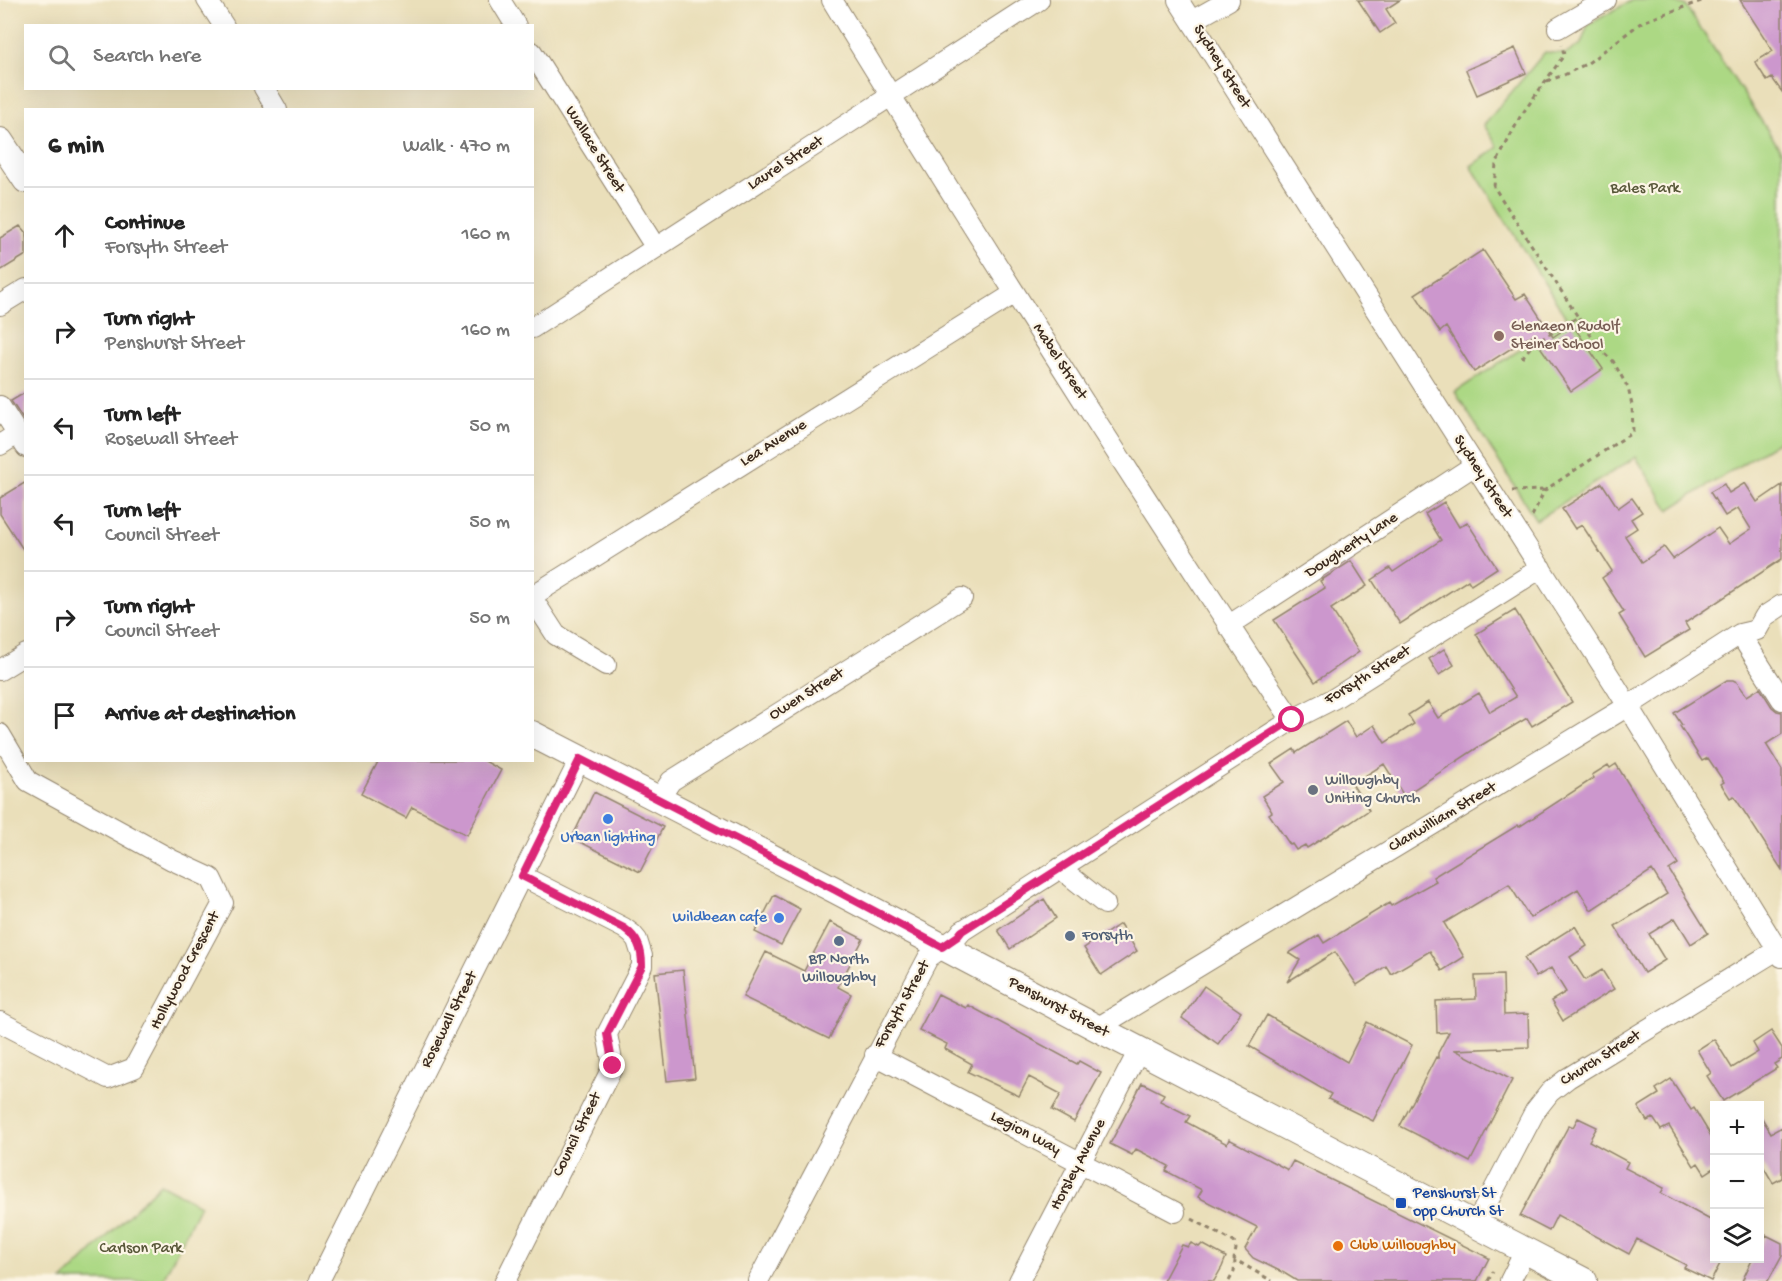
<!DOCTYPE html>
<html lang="en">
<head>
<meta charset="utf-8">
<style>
  body { margin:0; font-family:"Gochi Hand",sans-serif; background:#f2f2f2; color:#222 }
  .controls { position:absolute; right:18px; bottom:18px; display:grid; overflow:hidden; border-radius:0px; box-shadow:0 6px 24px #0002 }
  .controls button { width:54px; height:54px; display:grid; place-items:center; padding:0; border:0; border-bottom:2px solid #e0e0e0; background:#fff; color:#222; font:30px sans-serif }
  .stop { position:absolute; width:18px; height:18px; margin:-14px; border:4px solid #db2777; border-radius:50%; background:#fff }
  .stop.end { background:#db2777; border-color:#fff; box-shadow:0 2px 6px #0008 }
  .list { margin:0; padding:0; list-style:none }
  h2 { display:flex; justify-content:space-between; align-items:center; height:78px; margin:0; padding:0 24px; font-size:26px }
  h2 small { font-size:20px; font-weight:400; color:#767676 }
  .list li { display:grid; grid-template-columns:39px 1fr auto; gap:18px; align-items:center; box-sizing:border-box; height:96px; padding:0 24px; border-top:2px solid #e0e0e0 }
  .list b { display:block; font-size:22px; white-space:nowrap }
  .list p { margin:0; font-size:20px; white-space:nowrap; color:#767676 }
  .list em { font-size:20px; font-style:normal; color:#767676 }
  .icon { flex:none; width:33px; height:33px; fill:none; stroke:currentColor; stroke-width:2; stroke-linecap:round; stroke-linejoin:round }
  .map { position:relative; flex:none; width:1782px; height:1281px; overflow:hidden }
  .search { position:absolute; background:#fff; box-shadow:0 6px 24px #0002; left:24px; top:24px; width:510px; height:66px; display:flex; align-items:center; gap:15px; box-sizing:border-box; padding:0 21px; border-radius:0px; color:#767676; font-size:22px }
  .panel { position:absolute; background:#fff; box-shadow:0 6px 24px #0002; left:24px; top:108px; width:510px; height:654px; border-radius:0px }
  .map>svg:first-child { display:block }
  .green { fill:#acd884; stroke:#748151; stroke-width:1.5 }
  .building { fill:#cc97cd }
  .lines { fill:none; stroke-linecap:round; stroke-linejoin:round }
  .minor-casing { stroke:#92846c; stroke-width:22 }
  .major-casing { stroke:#92846c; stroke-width:28 }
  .path { stroke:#92846c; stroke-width:3; stroke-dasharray:4.5 4.5; stroke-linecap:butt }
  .minor { stroke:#fff; stroke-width:20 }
  .major { stroke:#fff; stroke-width:26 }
  .route { stroke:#db2777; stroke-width:8 }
  .education-dot { fill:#8d6e63; stroke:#fcf5e5; stroke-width:2 }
  .worship-dot { fill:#6b7280; stroke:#fcf5e5; stroke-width:2 }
  .shop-dot { fill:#3f7fe0; stroke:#fcf5e5; stroke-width:2 }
  .service-dot { fill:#5c6f8a; stroke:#fcf5e5; stroke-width:2 }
  .transit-dot { fill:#1a4fb4; stroke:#fcf5e5; stroke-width:2 }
  .food-dot { fill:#e8710a; stroke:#fcf5e5; stroke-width:2 }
  .labels { text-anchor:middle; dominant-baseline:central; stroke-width:4.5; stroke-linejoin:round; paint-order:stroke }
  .street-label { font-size:16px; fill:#3b2a1e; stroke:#fcf5e5 }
  .park-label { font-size:16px; fill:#575638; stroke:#fcf5e5 }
  .education-label { font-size:16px; fill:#785e54; stroke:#fcf5e5; text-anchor:start }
  .worship-label { font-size:16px; fill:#5b616d; stroke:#fcf5e5; text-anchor:start }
  .shop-label { font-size:16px; fill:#366cbe; stroke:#fcf5e5 }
  .service-label { font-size:16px; fill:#4e5e75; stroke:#fcf5e5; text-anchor:start }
  .transit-label { font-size:16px; fill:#164399; stroke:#fcf5e5; text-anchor:start }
  .food-label { font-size:16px; fill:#c56008; stroke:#fcf5e5; text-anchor:start }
</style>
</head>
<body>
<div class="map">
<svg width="1782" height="1281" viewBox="0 0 1782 1281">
  <rect width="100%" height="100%" fill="#fcf5e5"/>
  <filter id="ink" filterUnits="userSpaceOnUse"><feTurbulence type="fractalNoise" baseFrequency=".0167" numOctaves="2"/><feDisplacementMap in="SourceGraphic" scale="12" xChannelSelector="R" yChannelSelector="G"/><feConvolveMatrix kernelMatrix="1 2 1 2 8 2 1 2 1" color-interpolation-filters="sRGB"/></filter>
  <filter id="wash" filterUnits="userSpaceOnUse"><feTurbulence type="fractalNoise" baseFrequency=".008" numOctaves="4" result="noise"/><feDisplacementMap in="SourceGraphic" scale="24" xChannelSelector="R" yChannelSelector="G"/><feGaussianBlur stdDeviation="1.35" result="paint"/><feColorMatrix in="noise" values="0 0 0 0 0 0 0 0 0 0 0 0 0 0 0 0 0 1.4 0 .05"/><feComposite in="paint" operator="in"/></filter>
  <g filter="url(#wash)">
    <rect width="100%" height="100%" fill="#eadfba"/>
    <path class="green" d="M1632,0H1663L1685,5L1782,152V439L1669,510L1636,457L1536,520L1455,392L1567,319L1471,166L1498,147L1484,125L1545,52L1566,54L1581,44L1588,25Z
      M160,1184L200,1205L162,1281H62Z"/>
    <g id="blocks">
      <path class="building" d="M1358,0H1400L1386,9L1395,23L1380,33Z
        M1740,0H1782V92L1772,78L1767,81L1755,62L1773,51Z
        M1515,48L1526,73L1477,95L1466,70Z
        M20,226L26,233V255L0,271V238Z
        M1483,250L1516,299L1525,294L1553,337L1572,324L1603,369L1571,391L1532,335L1474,372L1446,327L1440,332L1415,294Z
        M26,392V424L11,401Z
        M26,482V554L0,514V498Z
        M1602,483L1618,508L1632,498L1642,512L1631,519L1637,528L1625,536L1642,562L1664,547L1673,559L1718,528L1729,544L1751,529L1738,508L1725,516L1710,492L1724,484L1729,493L1745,483L1757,502L1782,485V559L1685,623L1689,630L1645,657L1619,615L1624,612L1602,578L1612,571L1582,525L1575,529L1562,509Z
        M1444,502L1459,527L1467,522L1497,568L1471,585L1468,580L1400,624L1372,580L1390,568L1393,572L1441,540L1425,514Z
        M1351,561L1367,586L1331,609L1359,652L1315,682L1274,620L1325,588L1320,581Z
        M1515,610L1572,702L1532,726L1527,718L1480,746L1404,796L1384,764L1352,784L1369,810L1347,825L1346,824L1307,848L1305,845L1296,850L1292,844L1290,845L1269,814L1272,812L1262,796L1284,782L1271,764L1294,749L1296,753L1346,721L1356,737L1374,725L1385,743L1414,724L1408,715L1428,702L1438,718L1479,693L1490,712L1516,697L1476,634Z
        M1444,649L1454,665L1439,675L1429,659Z
        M1727,680H1733L1737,682L1747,696L1760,688L1772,707L1777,711L1782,712V734L1766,744L1782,770V870L1734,796L1730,798L1721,784L1724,782L1708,758L1702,761L1680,726L1682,725L1674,713Z
        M379,760H483L501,770L467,835L412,807L406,818L361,794Z
        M1616,764L1678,864L1669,870L1708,933L1691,944L1675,918L1649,934L1665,960L1644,973L1615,926L1667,894L1652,870L1591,910L1578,889L1530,918L1509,884L1444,923L1464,957L1442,971L1430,951L1391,974L1386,966L1357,985L1335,952L1287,982L1300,960L1289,953L1319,935L1324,943L1389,903L1391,906L1436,881L1433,877L1518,825L1519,827L1594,778L1592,775L1608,765L1610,768Z
        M594,792L663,827L640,872L572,838Z
        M774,895L800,909L781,945L755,932Z
        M1044,899L1056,918L1010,949L998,930Z
        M830,922L863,939L838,987L851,994L829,1039L743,997L766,952L804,971Z
        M1120,924L1137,951L1101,975L1084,948Z
        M1575,926L1587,946L1570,957L1585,980L1602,970L1614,989L1563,1021L1551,1001L1566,992L1551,968L1536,977L1524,958Z
        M683,970L695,1078L667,1081L655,973Z
        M1503,975L1504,1015L1528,1014L1529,1047L1455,1050L1512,1080L1470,1162L1400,1126L1436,1057L1438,1058V1053L1449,1032L1437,1033L1436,1001L1476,999L1475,976Z
        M1204,986L1241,1012L1218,1044L1182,1018Z
        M938,994L966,1008L968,1005L1077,1064L1079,1061L1101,1073L1074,1122L1052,1110L1061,1094L1029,1077L1019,1096L968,1072L972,1064L945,1049L947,1044L919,1030Z
        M1267,1015L1347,1062L1367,1022L1412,1045L1373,1121L1328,1099L1331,1094L1249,1046Z
        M1771,1031L1782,1048V1059L1774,1064L1777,1068L1723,1101L1707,1076L1711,1073L1697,1050L1714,1039L1732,1068L1758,1052L1753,1043Z
        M1671,1079L1691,1110L1694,1108L1714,1141V1168L1705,1174L1698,1163L1694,1166L1669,1126L1661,1130L1653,1118L1647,1121L1638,1107L1659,1094L1656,1089Z
        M1142,1083L1164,1094L1160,1101L1190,1116L1186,1122L1227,1144L1229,1139L1288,1170L1293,1161L1489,1258L1477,1281H1297L1284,1273L1253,1258L1245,1249L1257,1227L1198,1197L1202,1190L1166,1171L1169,1166L1136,1149L1132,1155L1110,1144Z
        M1760,1115L1771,1133L1782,1127V1178L1773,1183L1760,1161Z
        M1578,1118L1597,1127L1589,1141L1628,1162L1625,1168L1664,1188L1661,1193L1714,1222V1258H1723L1711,1281L1684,1268L1686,1265L1637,1239L1629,1254L1557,1215L1549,1231L1520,1216L1569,1125L1573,1127Z
        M1766,1235L1782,1243V1255L1768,1281H1742L1753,1258H1760V1247Z
        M1191,1243L1199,1247L1202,1244L1226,1257L1222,1267L1214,1281H1163L1182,1245L1188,1247Z"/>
    </g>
  </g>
  <g filter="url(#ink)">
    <use href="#blocks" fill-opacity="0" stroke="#92846c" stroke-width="1.5"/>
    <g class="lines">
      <g class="minor-casing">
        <path id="minor" d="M207,0L224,26
          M500,0L516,26
          M832,0C917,140 1005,278 1093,416C1159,518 1224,620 1292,720
          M1178,0L1615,685L1782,957
          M1192,21L1229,0
          M1558,28L1606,0
          M532,52L656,248
          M264,88L277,110
          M0,305L26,289
          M532,328L1039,0
          M0,406L26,447
          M0,445L17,434
          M532,596L1015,293
          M532,598L556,635L606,665
          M1228,626L1475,465
          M1740,634L1782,700
          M0,670L26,654
          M0,734L28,781L172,860L211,878L223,903L134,1068L108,1078L0,1022
          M659,799L671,781L962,598
          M1060,868L1105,904
          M1097,1028L1628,706L1740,634L1757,630L1765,616L1782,605
          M875,1055L1175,1212
          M1476,1224L1535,1111L1550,1092L1568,1078L1782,947
          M319,1281L580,759
          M505,1281L613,1066L607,1034L642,966V956L637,940L632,934L624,928L522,876
          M758,1281L928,958L958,936L962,931L1292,720L1335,698L1541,568
          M1019,1281L1139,1050
          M1510,1281L1525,1251"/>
      </g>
      <g class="major-casing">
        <path id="major" d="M0,141L26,180
          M532,734L835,890L1097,1028L1584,1281"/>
      </g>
      <path class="path" d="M1547,81L1564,75L1588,63L1642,22L1704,0
        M1522,358L1532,345L1578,317L1494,187L1496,164L1520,117L1564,55L1562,45
        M1512,491L1545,490
        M1532,516L1545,490L1633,432L1632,405L1628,388L1613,361L1602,351L1578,317
        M1192,1219L1234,1242L1236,1249L1234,1259L1272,1281
        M1229,1281L1234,1272L1235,1261
        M1488,1281L1493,1272"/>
      <use href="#minor" class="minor"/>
      <use href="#major" class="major"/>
    </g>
  </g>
  <g class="lines" filter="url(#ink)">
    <path class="route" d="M613,1066L607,1034L642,966C642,949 638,938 624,928L522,876L580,759L835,890L942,947L958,936L962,931L1292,720"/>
  </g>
  <circle class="education-dot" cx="1499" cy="336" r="6"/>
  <circle class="worship-dot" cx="1313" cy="790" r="6"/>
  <g class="shop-dot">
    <circle cx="608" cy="819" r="6"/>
    <circle cx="779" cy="918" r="6"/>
  </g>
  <g class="service-dot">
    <circle cx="1070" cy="936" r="6"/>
    <circle cx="839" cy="941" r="6"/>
  </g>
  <rect class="transit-dot" x="1395" y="1197" width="12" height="12" rx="3"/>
  <circle class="food-dot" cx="1338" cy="1246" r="6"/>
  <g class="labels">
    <g class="street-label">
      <text transform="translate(1221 67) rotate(58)">Sydney Street</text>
      <text transform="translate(594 150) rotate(58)">Wallace Street</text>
      <text transform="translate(786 164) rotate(-33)">Laurel Street</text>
      <text transform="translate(1059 362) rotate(57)">Mabel Street</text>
      <text transform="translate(774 444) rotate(-32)">Lea Avenue</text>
      <text transform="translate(1482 477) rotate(57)">Sydney Street</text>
      <text transform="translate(1352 546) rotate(-33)">Dougherty Lane</text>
      <text transform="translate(1368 676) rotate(-32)">Forsyth Street</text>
      <text transform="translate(807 695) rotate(-32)">Owen Street</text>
      <text transform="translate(1443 818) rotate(-31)">Clanwilliam Street</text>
      <text transform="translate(186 971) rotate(-62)">Hollywood Crescent</text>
      <text transform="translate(903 1005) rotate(-61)">Forsyth Street</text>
      <text transform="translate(1058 1008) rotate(28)">Penshurst Street</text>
      <text transform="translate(450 1020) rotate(-63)">Rosewall Street</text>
      <text transform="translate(1601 1059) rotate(-32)">Church Street</text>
      <text transform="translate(1025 1134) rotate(28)">Legion Way</text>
      <text transform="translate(578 1135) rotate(-64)">Council Street</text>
      <text transform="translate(1079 1165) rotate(-62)">Horsley Avenue</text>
    </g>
    <g class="park-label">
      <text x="1645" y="189">Bales Park</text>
      <text x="141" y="1249">Carlson Park</text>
    </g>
    <g class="education-label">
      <text x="1511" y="327">Glenaeon Rudolf<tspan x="1511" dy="18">Steiner School</tspan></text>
    </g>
    <g class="worship-label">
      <text x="1325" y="781">Willoughby<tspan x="1325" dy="18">Uniting Church</tspan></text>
    </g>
    <g class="shop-label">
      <text x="608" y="838">Urban lighting</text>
      <text x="767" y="918" text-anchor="end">Wildbean cafe</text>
    </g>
    <g class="service-label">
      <text x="1082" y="936">Forsyth</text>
      <text x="839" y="960" text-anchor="middle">BP North<tspan x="839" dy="18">Willoughby</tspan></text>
    </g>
    <g class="transit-label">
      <text x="1413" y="1194">Penshurst St<tspan x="1413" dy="18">opp Church St</tspan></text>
    </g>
    <g class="food-label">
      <text x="1350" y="1246">Club Willoughby</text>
    </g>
  </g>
</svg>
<div class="controls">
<button>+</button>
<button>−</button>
<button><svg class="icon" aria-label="layers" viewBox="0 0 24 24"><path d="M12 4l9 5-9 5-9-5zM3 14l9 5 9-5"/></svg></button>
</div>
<div class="stop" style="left:1292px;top:720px"></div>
<div class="stop end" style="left:613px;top:1066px"></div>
<div class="search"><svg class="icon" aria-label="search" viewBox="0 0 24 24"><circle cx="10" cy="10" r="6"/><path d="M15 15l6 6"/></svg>Search here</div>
<section class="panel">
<h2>6 min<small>Walk · 470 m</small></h2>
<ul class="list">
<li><svg class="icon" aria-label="ahead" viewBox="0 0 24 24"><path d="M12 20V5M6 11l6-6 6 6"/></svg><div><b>Continue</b><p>Forsyth Street</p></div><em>160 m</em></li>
<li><svg class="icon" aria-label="right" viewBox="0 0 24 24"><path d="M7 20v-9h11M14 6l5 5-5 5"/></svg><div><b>Turn right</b><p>Penshurst Street</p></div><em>160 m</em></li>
<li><svg class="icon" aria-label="left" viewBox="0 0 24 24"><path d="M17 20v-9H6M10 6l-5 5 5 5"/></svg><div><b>Turn left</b><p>Rosewall Street</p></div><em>50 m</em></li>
<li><svg class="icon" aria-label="left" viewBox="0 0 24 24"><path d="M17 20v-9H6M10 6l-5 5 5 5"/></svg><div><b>Turn left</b><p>Council Street</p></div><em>50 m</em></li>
<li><svg class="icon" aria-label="right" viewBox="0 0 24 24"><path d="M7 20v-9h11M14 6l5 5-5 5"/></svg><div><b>Turn right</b><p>Council Street</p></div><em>50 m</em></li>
<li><svg class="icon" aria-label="arrive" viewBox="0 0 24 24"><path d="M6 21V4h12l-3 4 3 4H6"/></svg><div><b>Arrive at destination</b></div></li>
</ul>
</section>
</div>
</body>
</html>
